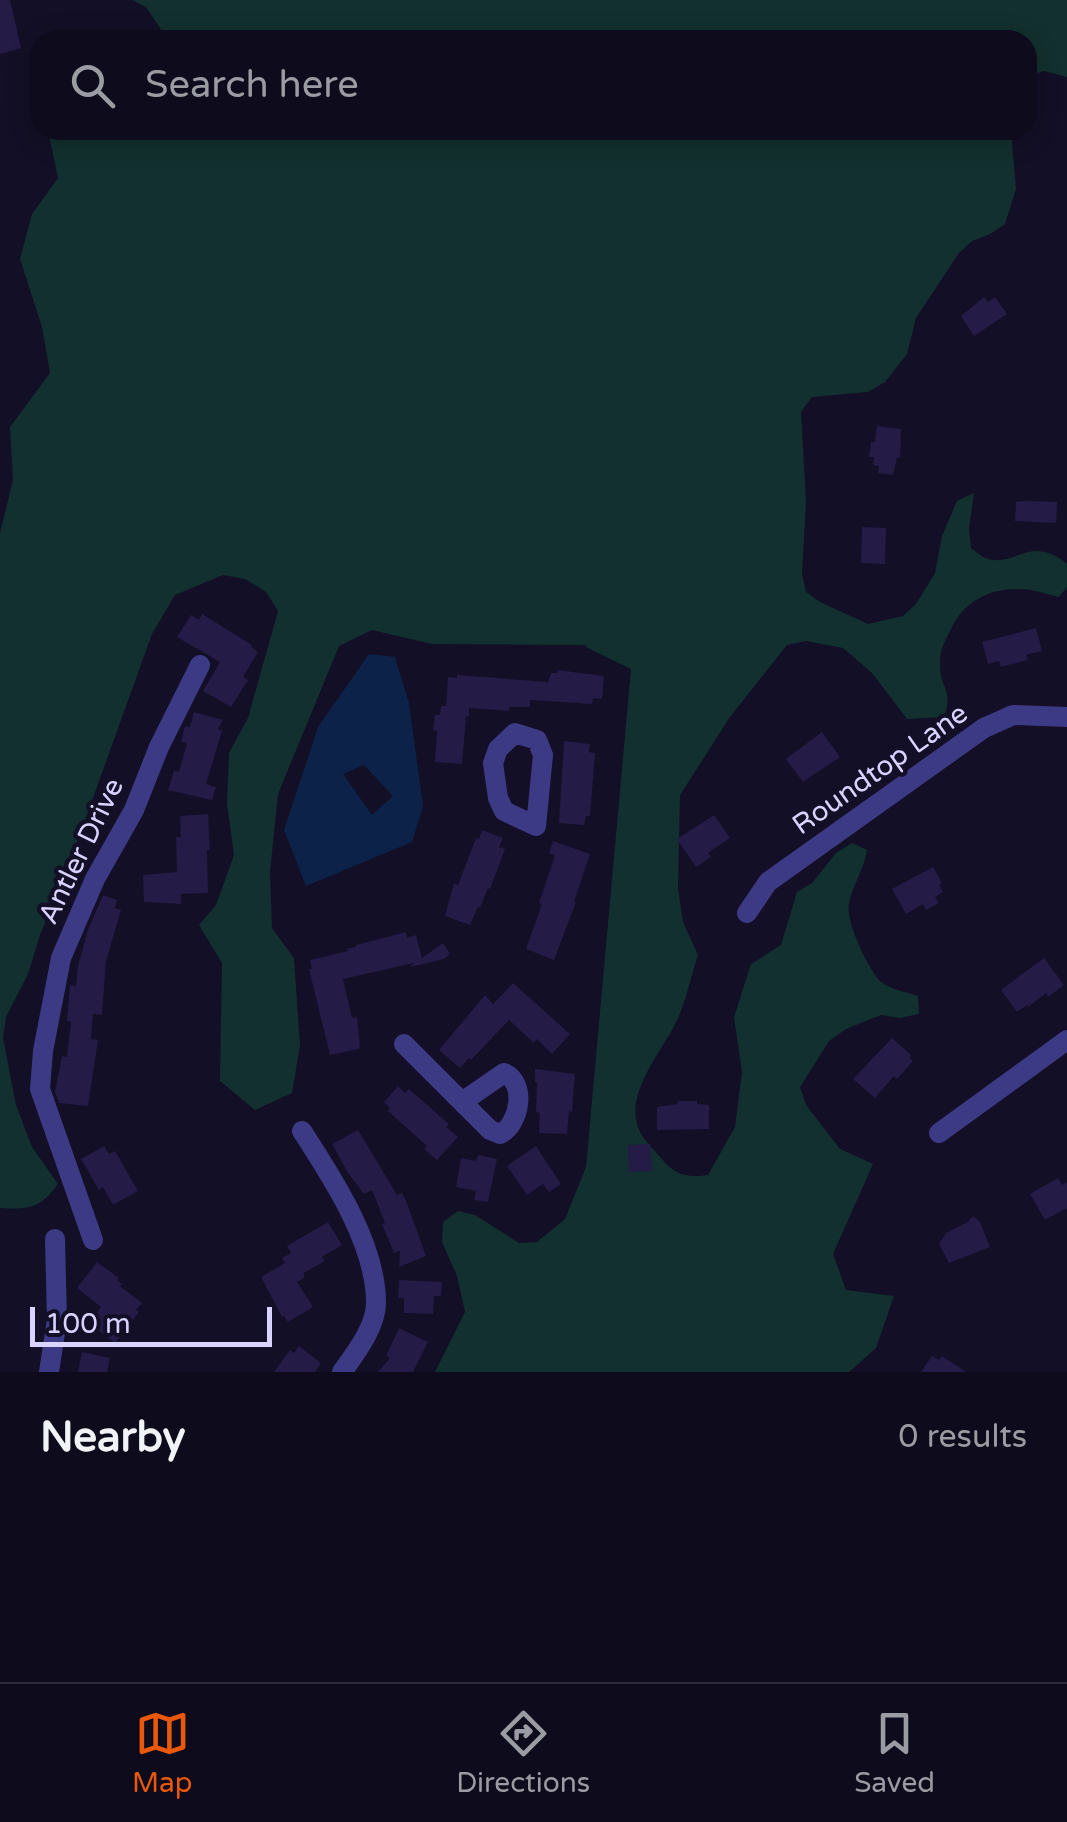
<!DOCTYPE html>
<html lang="en">
<head>
<meta charset="utf-8">
<style>
  body { margin:0; font-family:"Varela Round",sans-serif; background:#1c1929; color:#f1f3f6 }
  .scale { position:absolute; left:30px; bottom:25px; width:242px; box-sizing:border-box; padding-left:10px; border:5px solid #d9d4ff; border-top:0; font-size:28px; line-height:35px; white-space:nowrap; color:#d9d4ff; -webkit-text-stroke:8px #130f26; paint-order:stroke }
  .list { margin:0; padding:0; list-style:none }
  h2 { display:flex; justify-content:space-between; align-items:center; height:130px; margin:0; padding:0 40px; font-size:42px }
  h2 small { font-size:32px; font-weight:400; color:#9b9ba3 }
  .icon { flex:none; width:55px; height:55px; fill:none; stroke:currentColor; stroke-width:2; stroke-linecap:round; stroke-linejoin:round }
  .map { position:relative; flex:none; width:1067px; height:1372px; overflow:hidden }
  .search { position:absolute; background:#0e0b1c; box-shadow:0 5px 25px #0003; left:30px; right:30px; top:30px; height:110px; display:flex; align-items:center; gap:25px; box-sizing:border-box; padding:0 35px; border-radius:30px; color:#9b9ba3; font-size:38px }
  .sheet { height:310px; background:#0e0b1c }
  nav { display:flex; justify-content:space-around; align-items:center; box-sizing:border-box; height:140px; border-top:2px solid #2e2b3b; background:#0e0b1c; font-size:28px; color:#9b9ba3 }
  nav a { display:grid; justify-items:center; gap:5px }
  nav .on { color:#ea580c }
  .map>svg:first-child { display:block }
  .green { fill:#12302f }
  .water { fill:#0c2248; fill-rule:evenodd }
  .building { fill:#241b47 }
  .lines { fill:none; stroke-linecap:round; stroke-linejoin:round }
  .street { stroke:#3d3a85; stroke-width:20 }
  .labels { text-anchor:middle; dominant-baseline:central; stroke-width:9; stroke-linejoin:round; paint-order:stroke }
  .street-label { font-size:28px; fill:#d9d4ff; stroke:#130f26 }
</style>
</head>
<body>
<div class="map">
<svg width="1067" height="1372" viewBox="0 0 1067 1372">
  <rect width="100%" height="100%" fill="#130f26"/>
  <path class="green" d="M132,0H1067V77L1044,71L1027,76V40H168L146,7Z
    M48,130H1011L1016,189L1005,224L990,234L972,241L959,253L916,318L907,354L885,382L868,392L812,397L801,412L806,502L802,574L806,592L820,602L868,624L903,616L916,604L935,573L942,536L957,501L974,493L969,529L971,548C972,549 983,557 985,558C1017,569 1028,533 1067,564V587L1059,597C1046,594 1033,589 1020,589C990,588 964,601 951,629C945,641 939,651 940,665C940,689 954,689 944,717L907,719L872,673L843,648L806,641L787,645L730,717L680,795L678,888L683,922L698,955C690,979 685,1007 673,1028C658,1056 626,1094 638,1127C642,1139 653,1149 661,1158C675,1175 686,1178 708,1175L735,1127L742,1072L734,1017L751,964L781,945L797,892L812,883L836,853L852,843L867,850C864,869 853,885 849,903C845,921 868,969 881,982C889,989 907,992 918,996L919,1014L900,1018L881,1015L846,1029L829,1041L800,1087L806,1105L840,1149L873,1164L833,1254L846,1290L894,1296L876,1348L849,1372H435L465,1312L457,1276L442,1242L443,1222L458,1211L475,1215L519,1243L537,1242L565,1219L586,1167L631,669L586,647V645L432,644L372,630L339,646L278,794L270,872L272,928L294,958L300,1045L292,1093L255,1110L220,1081L222,963L199,925L216,905L234,855L227,804L229,753L248,718L278,611L266,592L245,579L223,575L175,595L152,634L67,870L40,935L28,974L6,1017L3,1038L16,1105L32,1147L58,1184C41,1208 29,1210 0,1208V533L13,480L10,427L50,373L42,327L20,259L32,214L58,178Z"/>
  <path class="water" d="M369,654L395,657L409,703L423,806L412,842L306,886L284,830L318,727ZM364,765L393,796L372,815L343,774Z"/>
  <path class="building" d="M0,0H10L21,48L0,54Z
    M984,297L988,302L995,297L1007,314L974,336L961,316Z
    M877,426L901,429L900,458L897,457L893,475L878,473L879,466L873,465L874,457H869L871,442H875Z
    M1026,501L1057,502L1056,523L1015,521L1016,502Z
    M862,527L886,528L885,564L861,563Z
    M202,614L252,645L251,647L258,652L243,677L248,680L231,707L203,691L220,662L177,637L191,615L199,620Z
    M1036,628L1042,651L1026,655L1028,660L1001,667L999,661L988,664L982,642Z
    M557,670L604,676L602,699L593,698L592,704L530,700V707H509V711L469,708V716L466,717L462,764L435,762L437,731L433,730L435,715H440L441,706H446L448,677L457,678V675L548,682L551,673H557Z
    M194,712L223,720L218,729L222,731L206,784L216,787L212,800L168,790L174,771L179,772L187,743L181,742L185,726L190,727Z
    M822,732L840,757L803,782L786,759Z
    M564,741L590,744L589,752L595,753L590,816H586L584,825L559,823Z
    M208,814L210,850H207L208,893L181,894V904L144,902L143,875L177,872L176,837H181L180,816Z
    M714,815L730,838L708,853L711,857L696,867L677,839Z
    M482,830L503,838L499,847L505,849L490,889L488,888L480,908L478,907L470,925L445,916L454,883L458,885L476,838L479,839Z
    M553,841L590,854L574,902H576L554,960L526,949L542,904L539,903L555,855L549,854Z
    M933,867L942,883L939,885L943,892L935,897L939,903L926,910L923,904L906,914L892,889Z
    M103,895L117,900L115,908L121,910L106,961L102,1015L93,1014L91,1039L98,1040L88,1106L59,1103L55,1092L62,1056L67,1057L71,1022L67,1021L70,985L76,986L78,966L88,930Z
    M406,932L407,938L416,935L422,958L443,943L450,954L444,959L410,967L414,963L343,979L352,1018L357,1017L360,1046L359,1049L330,1055L309,969H312L310,960L348,951L347,949L356,947V945Z
    M1044,958L1064,985L1048,997L1046,993L1028,1007L1027,1005L1017,1012L1001,990Z
    M513,983L570,1034L552,1054L537,1039L534,1043L509,1020L471,1060L469,1058L460,1068L439,1050L485,995L493,1004Z
    M892,1038L911,1055L909,1057L913,1061L897,1079L894,1076L875,1098L853,1079Z
    M535,1069L575,1074L572,1112L569,1111L567,1134L539,1133L540,1113L536,1112L537,1082H535Z
    M398,1086L405,1093L409,1089L449,1124L446,1127L458,1137L437,1160L424,1149L427,1146L388,1111L390,1108L384,1102Z
    M678,1101H697V1104L709,1105V1129L657,1130V1107L677,1104Z
    M358,1130L397,1195L402,1193L407,1203L426,1256L399,1267L400,1251L394,1253L382,1224L385,1223L372,1190L364,1194L348,1173L332,1144Z
    M650,1144L652,1171L629,1172L628,1145Z
    M104,1146L109,1154L115,1151L138,1191L113,1205L103,1187L99,1190L81,1159Z
    M536,1146L561,1184L549,1192L543,1184L527,1195L507,1166Z
    M478,1155L497,1159L488,1202L474,1200L476,1191L456,1187L461,1158L476,1161Z
    M1058,1178L1062,1185L1067,1182V1208L1045,1220L1030,1194Z
    M973,1216L980,1222L990,1247L949,1263L939,1244L946,1233L968,1222Z
    M328,1222L342,1245L322,1257L325,1261L304,1273V1278L297,1282L313,1307L288,1322L284,1316L282,1317L261,1277L285,1263L282,1258L291,1253L287,1246Z
    M97,1262L119,1278L117,1280L122,1284L120,1286L142,1303L136,1310L139,1312L115,1343L89,1323L101,1307L77,1288Z
    M399,1280L442,1282L441,1296H434L433,1314L404,1313V1298H398Z
    M399,1328L428,1342L413,1372H378L390,1358L386,1356Z
    M299,1346L321,1363L315,1372H274L290,1350L294,1353Z
    M82,1352L110,1358L107,1372H78Z
    M932,1356L939,1360L942,1356L966,1372H921Z"/>
  <g class="lines">
    <path class="street" d="M515,733L537,740L543,755L536,826L504,811L498,798L493,763L498,749Z
      M747,913L768,882L984,728L1013,715L1067,717
      M404,1044L462,1102
      M504,1073C527,1083 520,1124 500,1134L490,1130L462,1102Z
      M302,1131C333,1179 376,1244 376,1303C376,1327 355,1354 342,1372
      M939,1133L1067,1040
      M93,1240L40,1089L43,1051L61,958L95,879L134,810L159,747L200,665
      M49,1372L57,1320L55,1239"/>
  </g>
  <g class="labels">
    <g class="street-label">
      <text transform="translate(880 769) rotate(-35)">Roundtop Lane</text>
      <text transform="translate(81 851) rotate(-64)">Antler Drive</text>
    </g>
  </g>
</svg>
<div class="scale">100 m</div>
<div class="search"><svg class="icon" aria-label="search" viewBox="0 0 24 24"><circle cx="10" cy="10" r="6"/><path d="M15 15l6 6"/></svg>Search here</div>
</div>
<section class="sheet">
<h2>Nearby<small>0 results</small></h2>
<ul class="list">
</ul>
</section>
<nav>
<a class="on"><svg class="icon" aria-label="map" viewBox="0 0 24 24"><path d="M3 6l6-2 6 2 6-2v14l-6 2-6-2-6 2zM9 4v14M15 6v14"/></svg>Map</a>
<a><svg class="icon" aria-label="directions" viewBox="0 0 24 24"><path d="M12 3l9 9-9 9-9-9zM9 14v-3h6M13 9l2 2-2 2"/></svg>Directions</a>
<a><svg class="icon" aria-label="saved" viewBox="0 0 24 24"><path d="M7 4h10v16l-5-4-5 4z"/></svg>Saved</a>
</nav>
</body>
</html>
